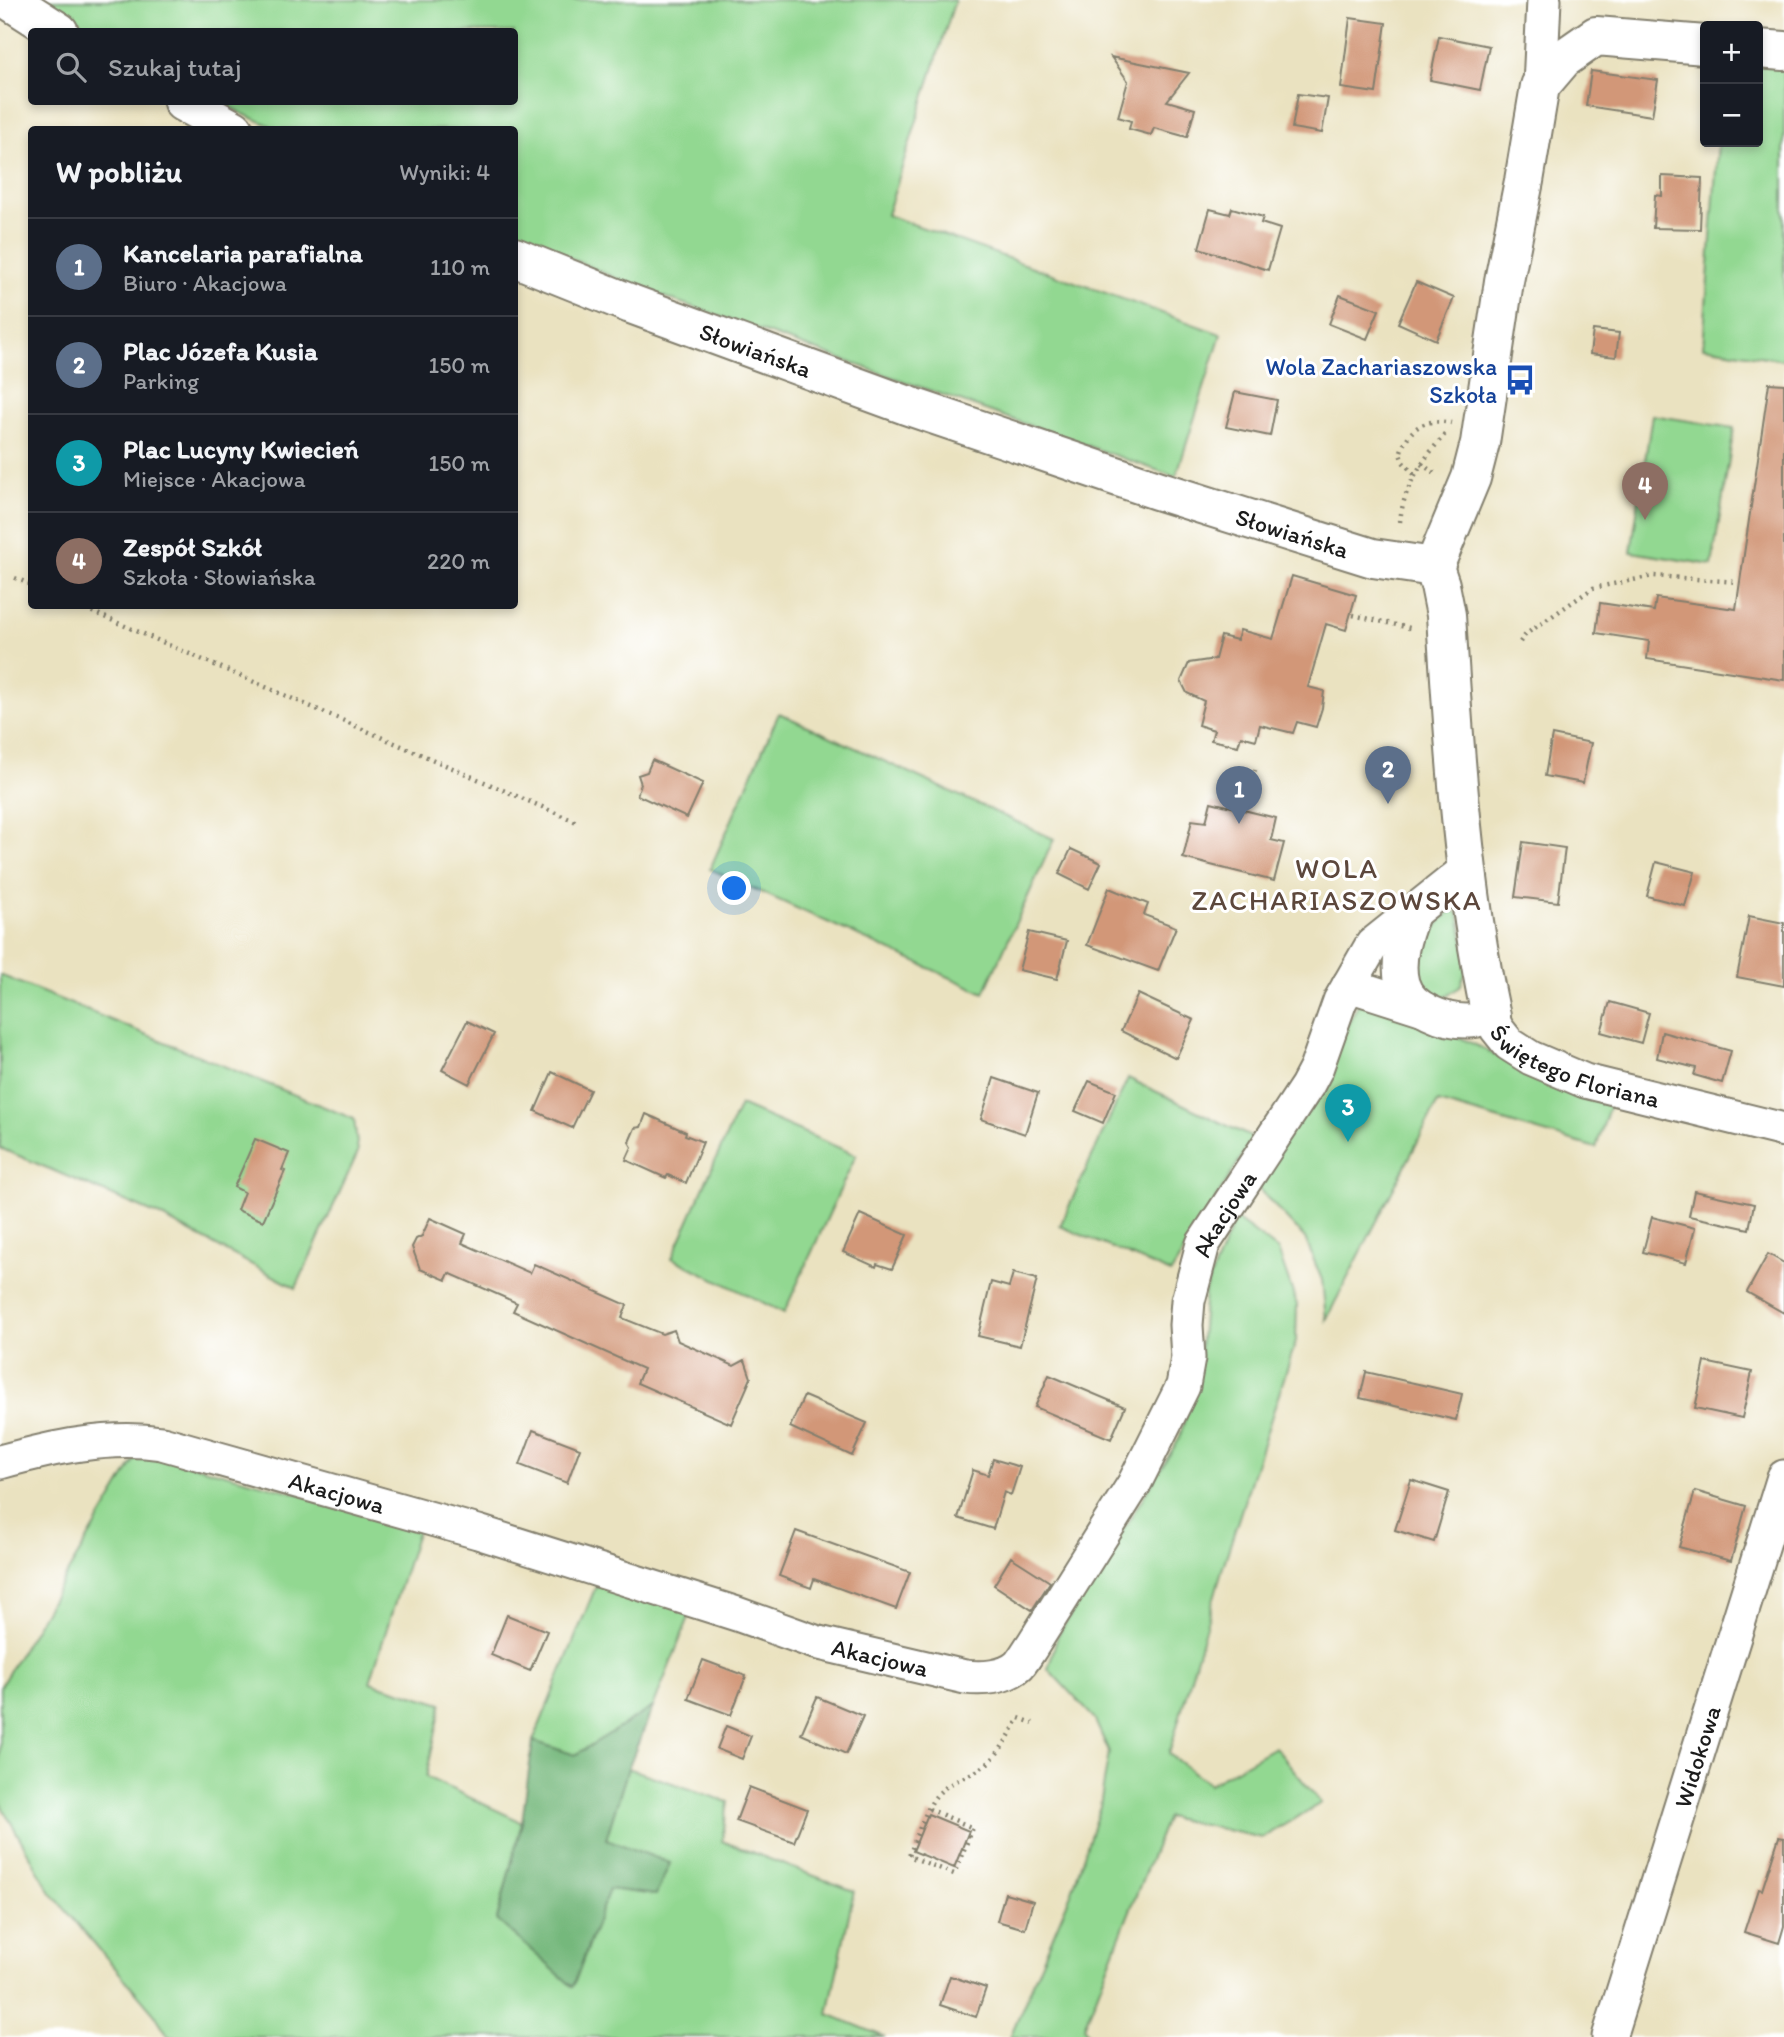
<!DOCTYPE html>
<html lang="pl">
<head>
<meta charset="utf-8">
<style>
  body { margin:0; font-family:Itim,sans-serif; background:#20242c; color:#f1f3f6 }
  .controls { position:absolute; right:21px; top:21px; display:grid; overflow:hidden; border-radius:7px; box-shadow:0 4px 10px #0003 }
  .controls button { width:63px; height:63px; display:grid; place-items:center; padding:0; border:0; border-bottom:2px solid #363941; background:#171b24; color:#f1f3f6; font:35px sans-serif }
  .you { position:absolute; left:735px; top:889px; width:24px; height:24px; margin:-18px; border:5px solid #fff; border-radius:50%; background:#1a73e8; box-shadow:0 0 0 10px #1a73e833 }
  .badge { display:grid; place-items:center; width:46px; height:46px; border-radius:50%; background:#0f766e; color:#fff; font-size:23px; font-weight:700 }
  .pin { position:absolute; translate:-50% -58px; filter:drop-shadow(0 2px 4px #0008) }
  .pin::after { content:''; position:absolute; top:37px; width:24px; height:21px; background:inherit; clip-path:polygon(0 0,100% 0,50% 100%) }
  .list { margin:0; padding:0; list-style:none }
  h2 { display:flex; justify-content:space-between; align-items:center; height:91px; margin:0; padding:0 28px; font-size:30px }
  h2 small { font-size:23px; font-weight:400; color:#9ea1a6 }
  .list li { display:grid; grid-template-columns:46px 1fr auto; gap:21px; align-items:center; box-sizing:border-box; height:98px; padding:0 28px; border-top:2px solid #363941 }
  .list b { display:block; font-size:26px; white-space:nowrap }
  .list p { margin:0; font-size:23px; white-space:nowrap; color:#9ea1a6 }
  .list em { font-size:23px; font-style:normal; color:#9ea1a6 }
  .icon { flex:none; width:38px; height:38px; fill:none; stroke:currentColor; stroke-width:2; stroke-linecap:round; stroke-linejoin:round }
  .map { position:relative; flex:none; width:1784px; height:2037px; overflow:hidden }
  .search { position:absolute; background:#171b24; box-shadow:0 4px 10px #0003; left:28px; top:28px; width:490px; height:77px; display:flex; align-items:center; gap:18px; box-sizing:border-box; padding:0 24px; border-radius:7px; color:#9ea1a6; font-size:26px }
  .panel { position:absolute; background:#171b24; box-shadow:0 4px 10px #0003; left:28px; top:126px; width:490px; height:483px; border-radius:7px }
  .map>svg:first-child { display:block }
  .green { fill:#92d891; stroke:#577a56; stroke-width:2 }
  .forest { fill:#75b87b; stroke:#486a4c; stroke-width:2 }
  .building { fill:#d29778 }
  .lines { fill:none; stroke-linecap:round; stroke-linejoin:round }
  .street-casing { stroke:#837f6e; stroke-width:37 }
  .secondary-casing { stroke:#837f6e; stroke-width:42 }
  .path { stroke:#837f6e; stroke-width:4.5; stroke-dasharray:2 5; stroke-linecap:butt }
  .street { stroke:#fff; stroke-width:33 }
  .secondary { stroke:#fff; stroke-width:38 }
  .labels { text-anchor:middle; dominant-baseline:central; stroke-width:6; stroke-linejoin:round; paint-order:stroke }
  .street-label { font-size:24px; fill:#1c1c1c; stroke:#fff }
  .transit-label { font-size:24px; fill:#164399; stroke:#fff; text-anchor:end }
  .quarter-label { font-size:28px; letter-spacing:2px; fill:#5c473c; stroke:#fff }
</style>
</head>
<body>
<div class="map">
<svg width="1784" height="2037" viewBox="0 0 1784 2037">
  <rect width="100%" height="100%" fill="#fff"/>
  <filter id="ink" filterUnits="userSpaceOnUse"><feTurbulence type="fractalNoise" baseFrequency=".0143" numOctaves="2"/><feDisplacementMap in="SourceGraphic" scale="14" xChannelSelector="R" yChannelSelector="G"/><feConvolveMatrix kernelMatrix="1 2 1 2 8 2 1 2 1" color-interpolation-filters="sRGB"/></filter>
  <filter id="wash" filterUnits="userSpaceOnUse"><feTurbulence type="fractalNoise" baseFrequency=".00686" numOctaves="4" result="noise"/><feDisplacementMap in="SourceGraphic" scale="28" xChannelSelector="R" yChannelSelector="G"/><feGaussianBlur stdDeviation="1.57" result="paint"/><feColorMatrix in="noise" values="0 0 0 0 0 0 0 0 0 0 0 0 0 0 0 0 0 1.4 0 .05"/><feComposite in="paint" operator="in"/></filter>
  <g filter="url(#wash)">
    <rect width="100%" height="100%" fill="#eae2c0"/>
    <path class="green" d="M39,0H955L887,215L1221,334L1176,477L636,287L515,234L514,130L278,129L241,113L220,102H514V32L95,31Z
      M1758,65L1784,67V360L1703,347L1718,142H1758Z
      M1652,415L1734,428L1712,565L1631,552Z
      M779,713L1054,839L984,993L710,869Z
      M1453,910L1459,914L1468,965L1463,979L1460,987L1444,997L1425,991C1422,986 1419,981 1418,975C1417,956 1436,919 1453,910Z
      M0,975L354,1119L358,1152L296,1288L158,1215L0,1148Z
      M1360,1001L1418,1017L1523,1068L1611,1101L1596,1148L1438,1102L1326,1320L1322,1280L1305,1238L1252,1182L1325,1066Z
      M1128,1078L1253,1138L1171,1273L1060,1226Z
      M740,1105L856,1155L784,1313L672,1258Z
      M1235,1218L1278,1250L1297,1305L1296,1341L1222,1570L1169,1754L1209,1784L1275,1747L1321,1803L1262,1838L1167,1817L1084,2027L1090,2037H1010L1072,1891L1100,1806L1109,1752L1094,1718L1048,1669L1058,1635L1179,1439L1198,1375L1205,1290Z
      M140,1451L419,1526L370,1682L442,1704L426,1777L522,1822L497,1920L573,1986L609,1889L655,1895L670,1863L606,1839L628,1768L728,1802L722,1841L854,1891L828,2014L885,2037H169L154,2013L51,1893L0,1803V1687Z
      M598,1581L691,1612L653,1707L575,1755L533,1741Z"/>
    <path class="forest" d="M653,1707L628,1768L606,1839L670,1863L656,1895L609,1889L573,1987L497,1920L522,1822L533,1741L575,1755Z"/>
    <g id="blocks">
      <path class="building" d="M1350,18L1386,23L1376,93L1341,88Z
        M1439,36L1489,46L1480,90L1430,80Z
        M1111,57L1189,73L1167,101L1195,109L1187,137L1154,128L1151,135L1129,129L1131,121L1118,117L1128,81Z
        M1591,71L1658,80L1652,116L1586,106Z
        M1298,94L1328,98L1322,133L1292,128Z
        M1662,176L1702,178L1700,229L1653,228L1655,195L1662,196Z
        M1232,208L1263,217L1261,223L1280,229L1268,270L1199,248L1210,209L1230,214Z
        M1416,282L1454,298L1436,340L1398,323Z
        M1340,295L1379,310L1367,339L1329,324Z
        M1593,330L1619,333L1616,357L1590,354Z
        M1769,383L1784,384V680L1647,659L1649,641L1596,633L1600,603L1654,611L1656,598L1736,609Z
        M1235,392L1277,400L1270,436L1226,427Z
        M1292,576L1356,595L1346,630L1326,624L1308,687L1324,691L1322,708L1316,727L1297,722L1293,733L1260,725L1256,740L1241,736L1238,746L1211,740L1214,730L1198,725L1204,701L1187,693L1181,681L1189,663L1215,659L1221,636L1237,640L1240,630L1273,639Z
        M1552,735L1591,743L1583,783L1545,776Z
        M652,760L703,783L687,818L637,795L641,784L638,775L647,772Z
        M1211,802L1276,818L1271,840L1284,843L1274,881L1183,858L1192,820L1206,822Z
        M1523,842L1565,848L1558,902L1515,897Z
        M1071,849L1101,863L1089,889L1059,874Z
        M1656,862L1695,872L1685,906L1647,896Z
        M1109,888L1148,904L1144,915L1176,927L1158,971L1087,945Z
        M1749,916L1784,923V986L1737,977Z
        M1029,932L1067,941L1057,979L1019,970Z
        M1138,994L1194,1020L1176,1058L1121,1031Z
        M1610,1002L1649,1013L1641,1043L1601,1032Z
        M467,1021L494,1034L469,1084L442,1070Z
        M1662,1032L1731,1051L1722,1083L1694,1075L1696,1068L1657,1058Z
        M552,1072L590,1090L572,1128L535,1111Z
        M994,1078L1038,1093L1025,1134L981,1119Z
        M1089,1081L1116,1092L1103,1123L1075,1111Z
        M646,1114L686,1132L685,1135L703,1142L686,1183L668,1175L666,1178L626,1160L632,1147L629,1142L635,1128L641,1127Z
        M255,1139L289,1153L282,1170L285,1171L263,1221L237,1210L244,1192L234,1187Z
        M1694,1191L1754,1204L1749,1229L1689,1216Z
        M860,1214L907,1235L892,1269L877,1264L876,1267L843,1252Z
        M1652,1217L1695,1228L1686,1263L1643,1252Z
        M430,1218L466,1234L462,1243L530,1273L534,1264L627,1305L622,1318L662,1334L674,1330L678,1341L734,1366L745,1360L751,1378L731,1424L637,1383L643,1369L513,1311L517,1303L449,1273L446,1280L420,1269L412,1247L416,1239L422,1236Z
        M1768,1254L1784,1263V1313L1747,1292Z
        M1013,1273L1037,1279L1020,1346L978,1336L991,1282L1009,1287Z
        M1705,1362L1752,1372L1742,1418L1695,1408Z
        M1366,1372L1462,1394L1456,1420L1360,1398Z
        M1049,1375L1125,1407L1111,1439L1035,1407Z
        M804,1396L867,1423L852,1456L790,1427Z
        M533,1430L580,1448L567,1483L520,1465Z
        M993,1459L1020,1467L1011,1495L1004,1492L993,1529L958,1518L973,1470L988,1475Z
        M1411,1480L1449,1492L1434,1542L1395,1530Z
        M1695,1491L1746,1506L1731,1561L1679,1547Z
        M796,1531L910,1572L896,1609L814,1579L811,1588L779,1576Z
        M1011,1557L1050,1582L1032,1610L994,1585Z
        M507,1615L547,1631L530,1671L491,1655Z
        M703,1660L746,1676L731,1715L688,1699Z
        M817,1697L863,1716L846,1754L801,1734Z
        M726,1726L751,1736L742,1759L717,1749Z
        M749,1787L807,1809L794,1842L736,1821Z
        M928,1814L969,1831L954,1868L913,1851Z
        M1779,1837L1784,1838V1926L1779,1943L1744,1932L1758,1889L1762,1890Z
        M1005,1893L1033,1901L1025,1929L997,1921Z
        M950,1976L986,1988L976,2017L940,2005Z"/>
    </g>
  </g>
  <g filter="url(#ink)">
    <use href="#blocks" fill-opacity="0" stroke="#837f6e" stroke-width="2"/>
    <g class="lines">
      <g class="street-casing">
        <g id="street">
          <path d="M1540,86L1544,0"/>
          <path id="s1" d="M1413,913C1405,934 1396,960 1402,983C1409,1009 1446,1022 1470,1021C1477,1021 1484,1018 1491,1016L1497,1029L1509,1044L1531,1058L1585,1081L1784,1130"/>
          <path d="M1349,985L1424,1009"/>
          <path id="s2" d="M0,1462C51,1448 108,1435 162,1443L478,1532L737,1614L815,1642L965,1677C982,1679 1005,1678 1019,1665C1024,1659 1028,1652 1032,1646L1134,1484L1183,1386L1188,1358L1186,1325L1188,1301L1203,1244L1307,1086L1316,1069L1340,1001L1372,945L1467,869"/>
          <path id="s3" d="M1609,2037L1784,1477"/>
        </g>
      </g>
      <g class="secondary-casing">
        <g id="secondary">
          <path d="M9,0L59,32"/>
          <path d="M1758,49L1784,51"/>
          <path d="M183,102L234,130"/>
          <path id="s4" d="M514,257L631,304L906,405L1157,490L1373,558L1434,567"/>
          <path d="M1434,567L1471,478L1480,443L1504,281L1524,181L1540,86L1563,59L1596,36L1705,45"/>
          <path d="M1434,567L1440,585L1446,615C1454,749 1463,885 1491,1016"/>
        </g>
      </g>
      <path class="path" d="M1421,464L1438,475
        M1414,474L1403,462L1400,454C1408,429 1424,417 1451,423
        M1400,522C1403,486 1424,458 1447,432
        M15,578L32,585
        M79,606L579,823
        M1353,615L1414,629
        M1520,642L1526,634L1593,588L1653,576L1737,582
        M1246,805L1255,770
        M929,1809L973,1828L954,1874L909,1856C915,1841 926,1808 936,1796C947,1783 964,1778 978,1770C998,1759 1008,1737 1019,1718L1033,1723"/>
      <use href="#street" class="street"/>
      <use href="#secondary" class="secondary"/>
    </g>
  </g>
  <defs>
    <g id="bus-bare" transform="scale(2.415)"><path d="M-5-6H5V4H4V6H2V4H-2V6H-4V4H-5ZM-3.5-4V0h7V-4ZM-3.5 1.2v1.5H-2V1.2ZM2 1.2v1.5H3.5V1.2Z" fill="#1a4fb4" stroke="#fff" stroke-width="2.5" paint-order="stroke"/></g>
  </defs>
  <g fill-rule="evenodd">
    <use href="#bus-bare" x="1520" y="380"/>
  </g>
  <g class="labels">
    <g class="street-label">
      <text stroke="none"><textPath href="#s4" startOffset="259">Słowiańska</textPath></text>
      <text stroke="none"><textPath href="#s4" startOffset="826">Słowiańska</textPath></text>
      <text stroke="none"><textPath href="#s1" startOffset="280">Świętego Floriana</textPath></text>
      <text stroke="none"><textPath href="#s2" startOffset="1563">Akacjowa</textPath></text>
      <text stroke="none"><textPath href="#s2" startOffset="346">Akacjowa</textPath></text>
      <text stroke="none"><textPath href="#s2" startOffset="914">Akacjowa</textPath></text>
      <text stroke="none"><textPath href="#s3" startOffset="294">Widokowa</textPath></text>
    </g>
    <g class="transit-label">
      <text x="1497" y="366">Wola Zachariaszowska<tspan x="1497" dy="28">Szkoła</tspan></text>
    </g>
    <g class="quarter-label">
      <text x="1337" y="868">WOLA<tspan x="1337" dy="32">ZACHARIASZOWSKA</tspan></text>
    </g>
  </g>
</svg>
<div class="controls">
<button>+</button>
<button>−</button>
</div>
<div class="you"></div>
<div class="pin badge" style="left:1239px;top:824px;background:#5c6f8a">1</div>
<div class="pin badge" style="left:1388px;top:804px;background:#5c6f8a">2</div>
<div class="pin badge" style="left:1348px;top:1142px;background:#0f9aa8">3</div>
<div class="pin badge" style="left:1645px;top:520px;background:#8d6e63">4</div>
<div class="search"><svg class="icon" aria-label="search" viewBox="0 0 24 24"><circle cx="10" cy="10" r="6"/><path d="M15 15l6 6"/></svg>Szukaj tutaj</div>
<section class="panel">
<h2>W pobliżu<small>Wyniki: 4</small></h2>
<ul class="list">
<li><span class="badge" style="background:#5c6f8a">1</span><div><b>Kancelaria parafialna</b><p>Biuro · Akacjowa</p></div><em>110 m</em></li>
<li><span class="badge" style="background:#5c6f8a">2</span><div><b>Plac Józefa Kusia</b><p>Parking</p></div><em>150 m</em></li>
<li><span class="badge" style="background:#0f9aa8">3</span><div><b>Plac Lucyny Kwiecień</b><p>Miejsce · Akacjowa</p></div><em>150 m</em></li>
<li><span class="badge" style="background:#8d6e63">4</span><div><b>Zespół Szkół</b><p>Szkoła · Słowiańska</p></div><em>220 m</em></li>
</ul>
</section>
</div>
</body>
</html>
